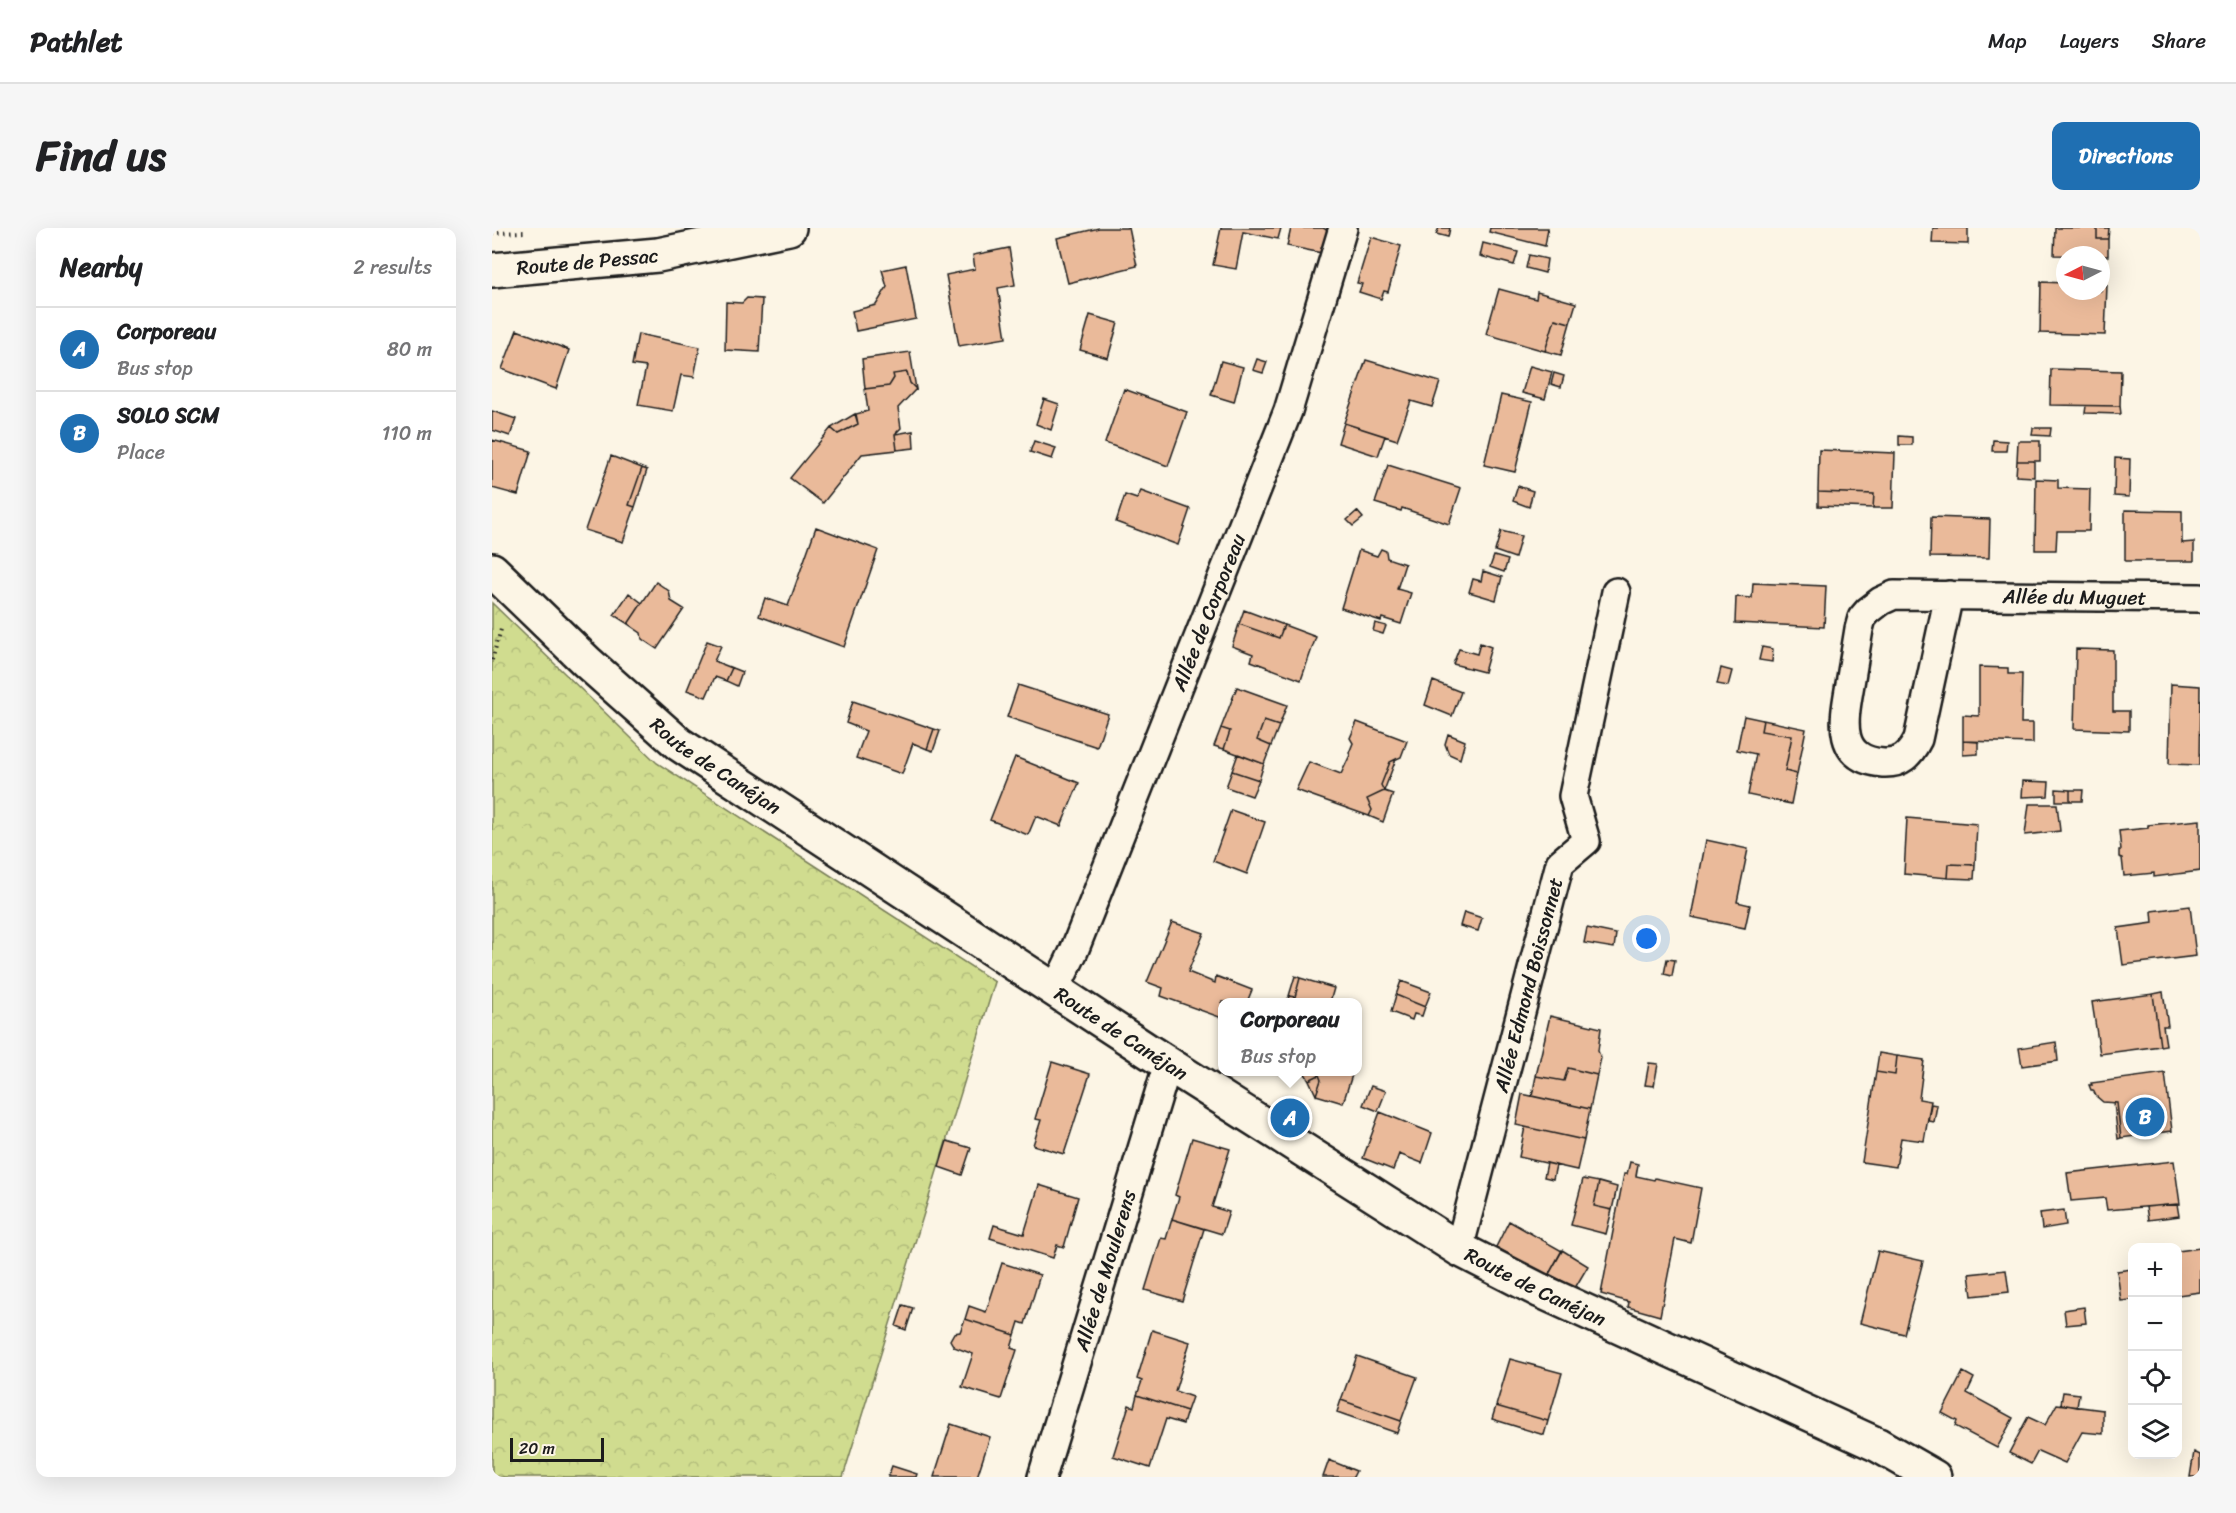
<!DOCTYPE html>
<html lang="en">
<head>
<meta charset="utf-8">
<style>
  body { margin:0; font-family:Sriracha,sans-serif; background:#f6f6f6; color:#202124 }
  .controls { position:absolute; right:18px; bottom:18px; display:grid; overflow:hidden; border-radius:12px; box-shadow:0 6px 24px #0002 }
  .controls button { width:54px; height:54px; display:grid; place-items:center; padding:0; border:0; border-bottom:2px solid #e0e0e0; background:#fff; color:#202124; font:30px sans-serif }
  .compass { position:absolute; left:1564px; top:18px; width:54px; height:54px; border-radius:50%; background:#fff; box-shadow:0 6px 24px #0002; rotate:264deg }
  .scale { position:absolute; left:18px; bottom:15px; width:94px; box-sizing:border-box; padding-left:6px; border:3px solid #1c1c1c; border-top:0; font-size:16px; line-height:21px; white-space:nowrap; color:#1c1c1c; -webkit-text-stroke:4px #fcf5e5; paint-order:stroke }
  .you { position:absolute; left:1155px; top:711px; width:21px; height:21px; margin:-15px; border:4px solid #fff; border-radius:50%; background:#1a73e8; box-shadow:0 0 0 9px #1a73e833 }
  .badge { display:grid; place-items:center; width:39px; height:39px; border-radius:50%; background:#1f6fb2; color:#fff; font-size:20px; font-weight:700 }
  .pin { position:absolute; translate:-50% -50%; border:3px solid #fff; box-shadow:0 2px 6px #0006 }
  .popup { position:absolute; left:726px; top:770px; width:144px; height:78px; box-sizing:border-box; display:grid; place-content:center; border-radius:12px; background:#fff; filter:drop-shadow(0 2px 4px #0005); font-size:20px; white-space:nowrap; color:#757577 }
  .popup b { font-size:22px; color:#202124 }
  .popup::after { content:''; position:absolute; left:50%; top:100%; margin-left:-12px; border:12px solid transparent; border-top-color:#fff }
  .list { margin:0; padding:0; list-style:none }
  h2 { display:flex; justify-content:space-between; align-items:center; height:78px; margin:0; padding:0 24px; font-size:26px }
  h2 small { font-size:20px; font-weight:400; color:#757577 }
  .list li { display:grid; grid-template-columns:39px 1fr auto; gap:18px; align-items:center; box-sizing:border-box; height:84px; padding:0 24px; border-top:2px solid #e0e0e0 }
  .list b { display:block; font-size:22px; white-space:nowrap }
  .list p { margin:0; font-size:20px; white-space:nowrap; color:#757577 }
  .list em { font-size:20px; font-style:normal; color:#757577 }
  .icon { flex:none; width:33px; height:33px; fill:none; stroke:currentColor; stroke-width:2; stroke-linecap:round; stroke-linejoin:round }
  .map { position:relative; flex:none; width:1708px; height:1249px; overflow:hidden; border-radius:12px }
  header { display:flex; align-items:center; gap:36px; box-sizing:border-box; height:84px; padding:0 30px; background:#fff; border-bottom:2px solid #e0e0e0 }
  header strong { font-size:28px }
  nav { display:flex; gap:33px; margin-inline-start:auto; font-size:21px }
  .intro { display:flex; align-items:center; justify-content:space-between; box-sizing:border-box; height:144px; padding:0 36px }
  h1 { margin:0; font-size:42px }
  .button { padding:15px 27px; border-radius:12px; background:#1f6fb2; color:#fff; font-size:21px; font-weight:700 }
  main { display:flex; gap:36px; padding:0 36px }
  aside { flex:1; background:#fff; border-radius:12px; box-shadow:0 6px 24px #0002 }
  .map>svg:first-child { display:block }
  .forest { fill:url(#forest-crowns); stroke:#767c56; stroke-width:1.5 }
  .building { fill:#eaba9a; stroke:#1c1c1c; stroke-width:1.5 }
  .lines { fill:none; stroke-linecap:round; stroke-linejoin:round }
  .street-casing { stroke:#1c1c1c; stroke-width:32 }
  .secondary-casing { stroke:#1c1c1c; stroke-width:38 }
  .path { stroke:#1c1c1c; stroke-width:4; stroke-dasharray:1.5 4.5; stroke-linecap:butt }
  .street { stroke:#fcf5e5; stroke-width:27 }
  .secondary { stroke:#fcf5e5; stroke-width:33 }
  .labels { text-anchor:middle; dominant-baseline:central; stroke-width:5; stroke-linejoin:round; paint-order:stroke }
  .street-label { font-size:20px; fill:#1c1c1c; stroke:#fcf5e5 }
</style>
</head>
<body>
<header>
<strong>Pathlet</strong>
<nav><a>Map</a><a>Layers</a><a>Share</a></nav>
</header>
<div class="intro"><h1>Find us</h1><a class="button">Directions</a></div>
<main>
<aside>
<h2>Nearby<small>2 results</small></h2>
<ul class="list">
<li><span class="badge">A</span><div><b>Corporeau</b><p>Bus stop</p></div><em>80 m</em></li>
<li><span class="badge">B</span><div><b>SOLO SCM</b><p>Place</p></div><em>110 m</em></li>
</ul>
</aside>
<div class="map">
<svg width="1708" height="1249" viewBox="0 0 1708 1249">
  <defs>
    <pattern id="forest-crowns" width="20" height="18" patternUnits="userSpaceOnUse" patternTransform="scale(1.5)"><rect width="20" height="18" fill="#d0dc8f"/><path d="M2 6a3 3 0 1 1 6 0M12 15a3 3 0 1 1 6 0" fill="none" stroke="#b2bc7b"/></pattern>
  </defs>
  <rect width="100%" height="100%" fill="#fcf5e5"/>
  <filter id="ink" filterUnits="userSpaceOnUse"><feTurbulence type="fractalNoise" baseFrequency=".0167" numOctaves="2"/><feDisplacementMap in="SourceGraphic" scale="12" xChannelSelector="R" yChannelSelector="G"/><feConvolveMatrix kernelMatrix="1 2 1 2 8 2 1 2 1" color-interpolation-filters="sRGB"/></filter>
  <g filter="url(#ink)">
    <path class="forest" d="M0,375L165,535L503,754L351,1249H0Z"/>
    <path class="building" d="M607,0H637L645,38L576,55L565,10Z
      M729,0H789L786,11L751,4L744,41L721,37Z
      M799,0H831L835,2L830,25L795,18Z
      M947,0H958L956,9L944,6Z
      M998,0H1056L1053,18L997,4Z
      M1441,0H1476V16L1440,15Z
      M1563,0H1605V11H1616V28L1562,27Z
      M1605,0H1617L1616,11H1605Z
      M879,9L909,18L896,64L892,63L889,71L867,64L870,56L865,55Z
      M991,15L1026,24L1022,37L988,28Z
      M517,20L523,57L506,60L514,110L467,118L454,47L483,41L481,27Z
      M1037,27L1055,31L1053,45L1034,40Z
      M414,37L424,91L364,103L360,83L384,77L395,59L390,42Z
      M1549,54L1573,55V63H1609V57H1615L1613,107L1548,105Z
      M1007,61L1044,71L1045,64L1084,75L1078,95L1063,91L1053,123L994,106Z
      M255,70L270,71L267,124L233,122L234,74L250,75Z
      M598,87L626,95L616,130L588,122Z
      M1063,91L1078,95L1069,127L1053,123Z
      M25,102L77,122L64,161L10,141Z
      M146,106L208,119L202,149L189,147L181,183L146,177L154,139L140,137Z
      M418,124L424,161L418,155L415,144L401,146L402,150L397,158L373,161L370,131Z
      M765,131L775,134L771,145L761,142Z
      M874,132L948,154L940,179L919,173L905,212L852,195Z
      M729,133L751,139L742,174L719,167Z
      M1038,138L1060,144L1053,171L1030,165Z
      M1559,141L1629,143L1628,178L1558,177Z
      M415,144L418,155L424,161L406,180L409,200L403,206L405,222L370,226L331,275L298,250L339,200L346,206L366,196L364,186L376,183L373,161L397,158L402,150L401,146Z
      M1062,145L1072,148L1069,159L1059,156Z
      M632,161L695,184L676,238L613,215Z
      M1009,167L1040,174L1023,244L992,237Z
      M552,171L567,176L559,202L544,196Z
      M1594,178H1628L1629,186L1593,185Z
      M0,183L24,191L18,208L0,202Z
      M363,186L366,196L346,206L339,200Z
      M852,195L893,208L886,228L846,215Z
      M1541,200H1559L1558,208L1540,207Z
      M421,203L422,220L405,222L403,206Z
      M1407,208L1420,209V217H1407Z
      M0,212L39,223L26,267L0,260Z
      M1501,212L1515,213L1514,223H1500Z
      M542,213L564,220L560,231L538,224Z
      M1526,213H1548V233H1525Z
      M1327,222L1403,225L1401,280H1381L1382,266L1326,264Z
      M119,228L150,240L137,277L143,279L131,314L93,302Z
      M1623,230L1638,231L1637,269L1622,268Z
      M1525,233H1542V249L1524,248Z
      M896,237L969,260L957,296L910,280L909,283L883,275Z
      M150,240L155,242L143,279L137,277Z
      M1544,251L1566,252V260L1598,261L1597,303H1565L1564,322H1543Z
      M1026,258L1041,263L1037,279L1021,273Z
      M649,263L698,281L686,317L624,294L633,267L645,271Z
      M1326,264L1382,266L1381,280L1326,278Z
      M1633,282L1690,283V315L1702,314V333H1633Z
      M865,283L871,290L861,298L855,292Z
      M1439,289L1498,291L1497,330L1438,329Z
      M324,299L386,322L352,419L267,388L273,370L296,378Z
      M1009,303L1029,308L1023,330L1003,323Z
      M889,321L894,323L895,330L913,336L905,361L919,365L909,396L890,390L889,393L849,380L867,322L885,328Z
      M1002,328L1016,332L1012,344L998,339Z
      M991,343L1010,349L1004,372L977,364L981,351L989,353Z
      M164,354L177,363L179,373L192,381L165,421L150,411L149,405L136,396Z
      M1261,355L1334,358L1332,399L1243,395L1244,369L1260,370Z
      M137,365L150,375L136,396L122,387Z
      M752,382L792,397L787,410L747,396Z
      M883,395L894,398L891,406L881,403Z
      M747,396L787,410L792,397L824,409L809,452L759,433L761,426L740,418Z
      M215,413L229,418L222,433L240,440L234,453L223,449L214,469L195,462Z
      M988,415L999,419L992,444L961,436L967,421L985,426Z
      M1270,419L1281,421L1280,434L1267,432Z
      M1584,421L1621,422V483H1637V503L1582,501Z
      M1487,439L1516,440V446H1530L1529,495H1541V515L1471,513V487L1487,488Z
      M240,440L250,444L245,458L234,453Z
      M1229,440L1240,443L1236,458L1225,456Z
      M941,453L969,464L960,488L933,477Z
      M1679,456L1708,458L1707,537L1677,536Z
      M526,457L616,486L605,519L515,489Z
      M745,459L795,477L787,498L772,493L765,512L779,518L772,536L732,521L738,503L729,500Z
      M361,473L442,501L435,521L421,515L410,546L364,530L374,503L354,495Z
      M1252,488L1271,492L1269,503L1300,508L1293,543L1305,546L1299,576L1256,567L1264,526L1245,522Z
      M1271,492L1314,501L1305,546L1293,543L1300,508L1269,503Z
      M772,493L787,498L779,518L765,512Z
      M865,494L915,513L909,529L898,534L889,557L892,563L875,571L880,582L877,588L804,562L817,534L849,546L858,527L857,525L861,515L858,510Z
      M729,500L738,503L732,521L722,518Z
      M442,501L448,503L441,523L435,521Z
      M956,506L973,513L968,531L957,526L953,516Z
      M1471,513L1486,514V526L1471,527Z
      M746,526L772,536L767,552L740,543Z
      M523,529L587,555L569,598L544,588L536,607L498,592Z
      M904,531L892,563L889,557L898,534Z
      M740,543L767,552L760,568L734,559Z
      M1531,553L1557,554L1556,568L1530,569Z
      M1564,561L1578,562V573H1564Z
      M1578,562H1591L1590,573H1578Z
      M892,563L901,566L891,594L877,588L880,582L875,571Z
      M1537,576H1565L1568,603L1533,607Z
      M739,582L773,594L755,646L721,633Z
      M1415,590L1485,596L1483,637L1457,636L1456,650L1412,646Z
      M1708,592V643L1662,649V645L1632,648L1630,630L1627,629V622H1629L1627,603L1656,600V597Z
      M1214,612L1256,621L1245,674L1258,677L1253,700L1199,689Z
      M1457,636L1483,637L1482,651L1456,650Z
      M1698,678L1704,728L1631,737L1626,700L1661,695L1660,683Z
      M972,684L990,690L986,703L968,698Z
      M680,694L712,705L696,744L723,755L724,748L760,762L755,774H730V790L669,768L671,760L655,754Z
      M1095,700L1124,706L1122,720L1092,715Z
      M1175,731L1183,732L1180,748L1172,746Z
      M803,748L808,750L803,769L797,768Z
      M808,750L842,760L838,774H795L797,768L803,769Z
      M909,753L939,764L933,779L904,767Z
      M1671,764L1676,798H1671L1674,817L1668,818L1661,766Z
      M1661,766L1668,818L1608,826L1600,774Z
      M904,767L933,779L930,788L922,786L920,792L899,784Z
      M1058,788L1109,800L1106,823L1109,830L1105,847L1076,840L1072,853L1044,848Z
      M1564,814L1566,833L1530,838L1527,820Z
      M1387,825L1405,828L1403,847L1384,844Z
      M1405,828L1432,832L1427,871L1439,873L1432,913L1409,910L1404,939L1370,934L1384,844L1403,847Z
      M560,834L598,846L572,926L541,917L549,892L543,891Z
      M1157,835L1166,836L1162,858L1153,857Z
      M1076,840L1105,847L1098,881L1040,868L1044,848L1072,853Z
      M812,844H843L860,847L851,875L824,867L829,852L827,847L817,852Z
      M1673,845L1680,903L1629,910L1625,875L1611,874L1604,868L1601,862H1599L1597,857H1600L1599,855Z
      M827,847L829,852L824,867L817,852Z
      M879,858L894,863L886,883L871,877Z
      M1030,866L1098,881L1092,912L1024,897Z
      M1622,875H1625L1629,910L1626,911Z
      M1439,876L1445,877L1442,894L1436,893Z
      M888,884L940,905L930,935L907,926L901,942L871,930Z
      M1033,899L1092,912L1085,942L1027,929Z
      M700,910L738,921L720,979L737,984L730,1006L680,991L687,969L683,967Z
      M455,913L479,920L470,947L447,939Z
      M1682,933L1688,976L1615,982L1613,970L1579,973L1575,945Z
      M1138,934L1146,936L1144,948L1162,952L1163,950L1209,960L1199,1015L1183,1011L1168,1088L1136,1079L1137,1074L1109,1066L1132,946H1135Z
      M1055,935L1064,937L1061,951L1052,949Z
      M1091,951L1107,954L1102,978L1120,982L1114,1006L1079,997Z
      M1107,954L1125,959L1120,982L1102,978Z
      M547,957L586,969L572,1019L565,1017L561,1030L498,1010L502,997L532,1006Z
      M1685,976L1687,988L1656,992L1654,979Z
      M1572,982L1574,997L1550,1001L1548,985Z
      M680,991L712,1001L690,1073L653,1062L669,1010L674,1011Z
      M1017,993L1070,1023L1056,1048L1004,1019Z
      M1708,1020V1064L1686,1067V1023Z
      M1070,1022L1096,1038L1083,1060L1057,1046Z
      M1386,1023L1431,1033L1412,1106L1368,1095Z
      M510,1035L548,1047L533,1096L527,1094L523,1107L473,1091L477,1078L494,1084Z
      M1640,1041V1072L1629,1073L1625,1043Z
      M1514,1042L1517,1064L1480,1068L1477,1046Z
      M411,1077L421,1080L414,1102L404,1098Z
      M1592,1079L1594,1095L1574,1097L1572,1082Z
      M473,1091L523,1107L519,1120L525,1122L509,1171L470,1159L481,1126L462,1119L458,1112L462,1105L468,1104Z
      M660,1102L698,1114L683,1163L700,1169L695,1183L645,1167L650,1153L645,1151Z
      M865,1128L925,1149L909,1193L849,1172Z
      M1018,1131L1070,1145L1056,1193L1004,1178Z
      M1471,1144L1482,1150L1475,1165L1521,1190L1505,1220L1463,1198L1465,1193L1450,1185Z
      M1571,1164L1587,1166L1585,1179L1569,1176Z
      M645,1167L695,1183L691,1196L674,1191L658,1240L621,1228L637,1177L642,1179Z
      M849,1172L909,1193L905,1205L845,1184Z
      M1565,1176L1611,1182V1206L1590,1204L1573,1235L1546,1223L1539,1236L1517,1225L1536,1189L1553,1197Z
      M1004,1178L1056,1193L1052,1207L1000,1191Z
      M459,1196L498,1209L485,1249H442Z
      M1702,1224L1708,1227V1249H1698Z
      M837,1232L864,1243L861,1249H831Z
      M400,1238L425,1246L424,1249H396Z"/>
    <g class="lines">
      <g class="street-casing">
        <g id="street">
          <path id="s1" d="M1457,367L1426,511C1418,527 1409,536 1391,535C1343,531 1352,491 1358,456C1361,438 1364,420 1367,401L1370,390L1376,383L1389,373L1402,367L1708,370"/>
          <path id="s2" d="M563,762L582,723L796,183L851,0"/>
          <path id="s3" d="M967,1021L1068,635L1094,613L1081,568L1124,364"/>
          <path id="s4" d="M550,1249L671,852L678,836"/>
        </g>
      </g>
      <g class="secondary-casing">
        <g id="secondary">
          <path id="s5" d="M0,42L166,27L297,0"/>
          <path id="s6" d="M0,342L95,434L187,516L656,823L967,1021L1049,1063L1386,1217L1442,1249"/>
        </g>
      </g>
      <path class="path" d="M0,5L35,4
        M0,432L10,398"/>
      <use href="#street" class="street"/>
      <use href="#secondary" class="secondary"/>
    </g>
  </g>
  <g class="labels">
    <g class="street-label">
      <text stroke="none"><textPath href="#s5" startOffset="96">Route de Pessac</textPath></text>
      <text stroke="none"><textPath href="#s1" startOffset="582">Allée du Muguet</textPath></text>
      <text stroke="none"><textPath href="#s2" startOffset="408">Allée de Corporeau</textPath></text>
      <text stroke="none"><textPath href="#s6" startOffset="298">Route de Canéjan</textPath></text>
      <text stroke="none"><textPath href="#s3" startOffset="273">Allée Edmond Boissonnet</textPath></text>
      <text stroke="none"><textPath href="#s6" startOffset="784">Route de Canéjan</textPath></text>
      <text stroke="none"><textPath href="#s4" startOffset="216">Allée de Moulerens</textPath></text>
      <text stroke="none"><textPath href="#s6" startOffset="1270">Route de Canéjan</textPath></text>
    </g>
  </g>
</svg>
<div class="controls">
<button>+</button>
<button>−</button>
<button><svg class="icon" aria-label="locate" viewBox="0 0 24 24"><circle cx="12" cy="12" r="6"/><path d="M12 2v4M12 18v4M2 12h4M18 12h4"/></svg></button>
<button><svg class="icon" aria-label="layers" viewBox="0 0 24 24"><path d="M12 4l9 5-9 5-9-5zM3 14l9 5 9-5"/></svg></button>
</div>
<svg class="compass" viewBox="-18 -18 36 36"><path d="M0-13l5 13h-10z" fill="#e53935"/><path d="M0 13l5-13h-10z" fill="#757577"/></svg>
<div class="scale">20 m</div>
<div class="you"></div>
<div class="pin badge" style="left:798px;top:890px">A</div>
<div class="popup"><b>Corporeau</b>Bus stop</div>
<div class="pin badge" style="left:1653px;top:889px">B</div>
</div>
</main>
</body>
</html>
